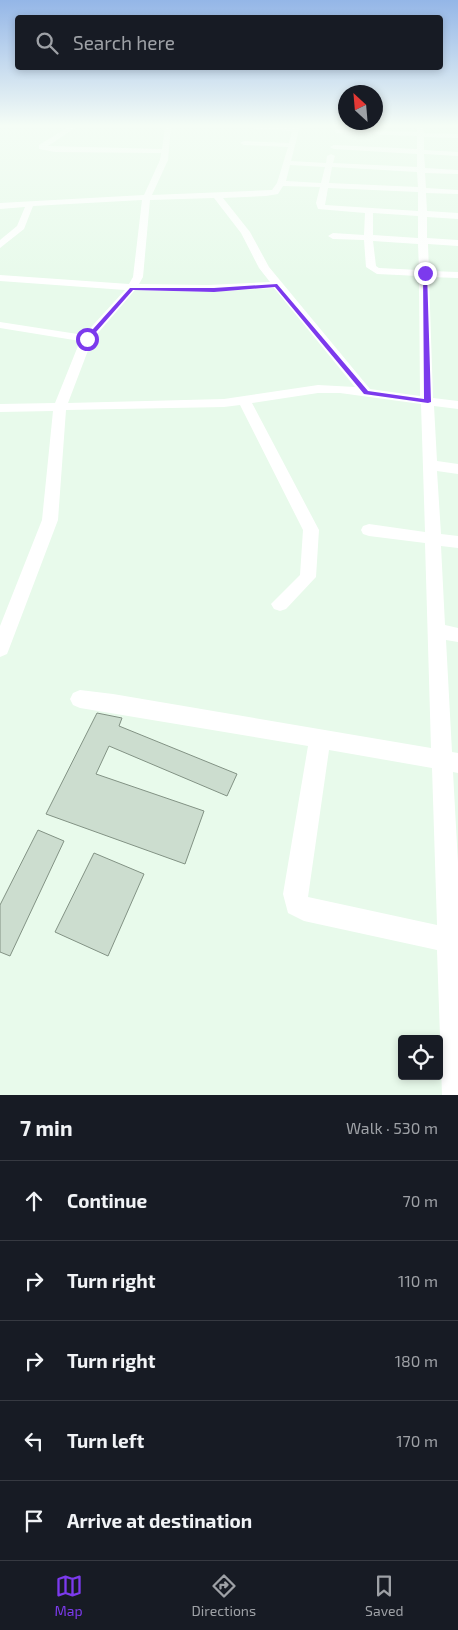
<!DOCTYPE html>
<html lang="en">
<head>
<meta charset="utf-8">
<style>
  body { margin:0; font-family:"Exo 2",sans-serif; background:#242831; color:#f1f3f6 }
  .controls { position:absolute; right:15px; bottom:15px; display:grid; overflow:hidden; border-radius:5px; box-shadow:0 2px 8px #0003 }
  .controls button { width:45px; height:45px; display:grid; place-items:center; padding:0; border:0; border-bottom:1px solid #363941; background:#171b24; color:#f1f3f6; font:25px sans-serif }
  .compass { position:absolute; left:338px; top:85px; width:45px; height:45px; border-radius:50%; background:#171b24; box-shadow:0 2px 8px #0003; rotate:334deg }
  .stop { position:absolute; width:15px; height:15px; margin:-11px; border:4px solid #7c3aed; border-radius:50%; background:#fff }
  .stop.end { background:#7c3aed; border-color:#fff; box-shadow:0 1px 5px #0008 }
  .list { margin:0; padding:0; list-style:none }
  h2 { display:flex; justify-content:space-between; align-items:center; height:65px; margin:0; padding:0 20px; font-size:21px }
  h2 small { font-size:16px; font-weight:400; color:#9ea1a6 }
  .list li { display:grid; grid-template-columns:32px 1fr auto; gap:15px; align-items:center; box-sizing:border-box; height:80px; padding:0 20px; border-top:1px solid #363941 }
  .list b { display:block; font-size:19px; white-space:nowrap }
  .list em { font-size:16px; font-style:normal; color:#9ea1a6 }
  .icon { flex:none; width:28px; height:28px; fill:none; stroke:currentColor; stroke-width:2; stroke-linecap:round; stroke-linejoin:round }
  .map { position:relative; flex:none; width:458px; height:1095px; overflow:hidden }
  .search { position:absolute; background:#171b24; box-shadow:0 2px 8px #0003; left:15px; right:15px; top:15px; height:55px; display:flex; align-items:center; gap:12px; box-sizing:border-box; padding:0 18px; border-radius:5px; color:#9ea1a6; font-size:19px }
  .sheet { height:465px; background:#171b24 }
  nav { display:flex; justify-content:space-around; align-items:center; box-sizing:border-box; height:70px; border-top:1px solid #363941; background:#171b24; font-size:14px; color:#9ea1a6 }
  nav a { display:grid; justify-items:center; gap:2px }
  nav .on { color:#7c3aed }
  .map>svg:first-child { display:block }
  .building { fill:#ccddcf; stroke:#829284 }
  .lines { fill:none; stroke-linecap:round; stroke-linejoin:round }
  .minor { fill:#fff; fill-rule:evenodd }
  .route { fill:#7c3aed }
</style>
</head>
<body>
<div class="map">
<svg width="458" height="1095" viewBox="0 0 458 1095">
  <rect width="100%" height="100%" fill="#e8faeb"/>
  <path class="building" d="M97,713L122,718L119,726L237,774L227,796L109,746L96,774L204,811L185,864L46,814Z
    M38,830L64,841L10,956L0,952V905Z
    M94,853L144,874L108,956L55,932Z"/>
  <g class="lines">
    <path class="minor" d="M70,126H78L48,146L162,149L165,126H171L168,160L152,195L272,190L277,183L288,147L244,145L240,143L244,141L289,143L292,131L255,129L252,126H300L291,161L326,163L327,156L331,154L335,156L333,163L417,167V154L334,149L330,147L334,145L417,149V136L337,133L334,131L337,129L417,132V126H423L424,133L458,134V138L424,137V150L458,152V156L424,154L425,168L458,170V174L425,173L426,188L458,190V194L426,193L427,211L458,213V219L427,217V238L458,240V246L428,244L429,271L458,272V278L429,277L433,398L458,401V409L434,406L437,461L458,464V474L437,471L441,534L458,536V548L441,546L445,625L458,628V642L446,640L452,752L458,753V773L453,772L458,863V1095H442L437,950L304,921L288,913L283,894L308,746L80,708L73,705L70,699L73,693L80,690L113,694L431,748L425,543L369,536L363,534L361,530L363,526L369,524L425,532L421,404L340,393H318L252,403L319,530L316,577L286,609L280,611L274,609L271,604L300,575L303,530L240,405L224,407L66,410L58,520L9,649L7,654L0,657V626L42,520L53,411L0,412V404L55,403L80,341L0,328V322L84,335L125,290L0,281V275L129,284L133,277L142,200L33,206L24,229L0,248V240L17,226L25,207L0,209V203L144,195L160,160L161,153L55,152L39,149V145ZM290,165L325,167L321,183L286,181ZM332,167L417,172L418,187L329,183ZM283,186L320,187L316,203L318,209L365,213L364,235L333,233L328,236L333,239L364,240L366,267L377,274L419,276L420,396L370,389L269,267L250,232L223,198L266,196L278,194ZM328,188L418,192V211L325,205ZM214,198L241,233L259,268L270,282L208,285L139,284L143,277L150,200ZM373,213L418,216V238L373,235ZM373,241L418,244L419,270L379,268L376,266ZM274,288L355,387L318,385L224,399L68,403L92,340L135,290L208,292ZM329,750L432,768L437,925L308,897Z"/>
  </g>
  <linearGradient id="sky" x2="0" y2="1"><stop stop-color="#94b6e7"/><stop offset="0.45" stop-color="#f5fdf6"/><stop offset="1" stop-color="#f5fdf6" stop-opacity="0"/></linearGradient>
  <rect width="458" height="279" fill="url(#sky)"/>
  <path class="route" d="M427,272L431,402L428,403L364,394L275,287L214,292L133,290L89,340L84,339L130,288H214L277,284L368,391L424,399L423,273Z"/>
</svg>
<div class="controls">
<button><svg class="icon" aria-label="locate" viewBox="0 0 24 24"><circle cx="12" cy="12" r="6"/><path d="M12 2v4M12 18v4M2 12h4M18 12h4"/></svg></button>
</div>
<svg class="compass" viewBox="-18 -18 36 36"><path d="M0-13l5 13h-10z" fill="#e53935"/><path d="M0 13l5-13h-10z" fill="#9ea1a6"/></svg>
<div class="stop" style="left:87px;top:339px"></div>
<div class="stop end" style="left:425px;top:273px"></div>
<div class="search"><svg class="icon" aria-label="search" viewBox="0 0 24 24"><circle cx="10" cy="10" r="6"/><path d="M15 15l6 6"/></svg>Search here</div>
</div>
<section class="sheet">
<h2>7 min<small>Walk · 530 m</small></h2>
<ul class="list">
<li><svg class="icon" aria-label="ahead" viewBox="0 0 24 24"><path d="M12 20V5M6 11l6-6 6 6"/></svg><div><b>Continue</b></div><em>70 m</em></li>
<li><svg class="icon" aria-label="right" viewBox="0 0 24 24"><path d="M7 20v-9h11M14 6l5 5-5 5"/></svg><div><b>Turn right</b></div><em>110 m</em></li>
<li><svg class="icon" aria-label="right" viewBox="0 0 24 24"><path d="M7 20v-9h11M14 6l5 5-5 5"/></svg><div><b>Turn right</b></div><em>180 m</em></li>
<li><svg class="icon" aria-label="left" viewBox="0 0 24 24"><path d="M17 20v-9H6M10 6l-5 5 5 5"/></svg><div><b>Turn left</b></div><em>170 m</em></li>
<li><svg class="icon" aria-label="arrive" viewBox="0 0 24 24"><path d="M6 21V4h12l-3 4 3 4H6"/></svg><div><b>Arrive at destination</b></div></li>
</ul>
</section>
<nav>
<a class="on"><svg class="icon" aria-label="map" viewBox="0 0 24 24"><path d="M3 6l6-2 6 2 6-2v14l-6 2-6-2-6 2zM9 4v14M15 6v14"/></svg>Map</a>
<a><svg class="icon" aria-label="directions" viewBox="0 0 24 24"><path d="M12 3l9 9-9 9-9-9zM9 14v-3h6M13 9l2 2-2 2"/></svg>Directions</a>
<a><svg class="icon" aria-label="saved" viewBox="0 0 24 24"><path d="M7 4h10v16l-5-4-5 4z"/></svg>Saved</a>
</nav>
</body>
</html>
